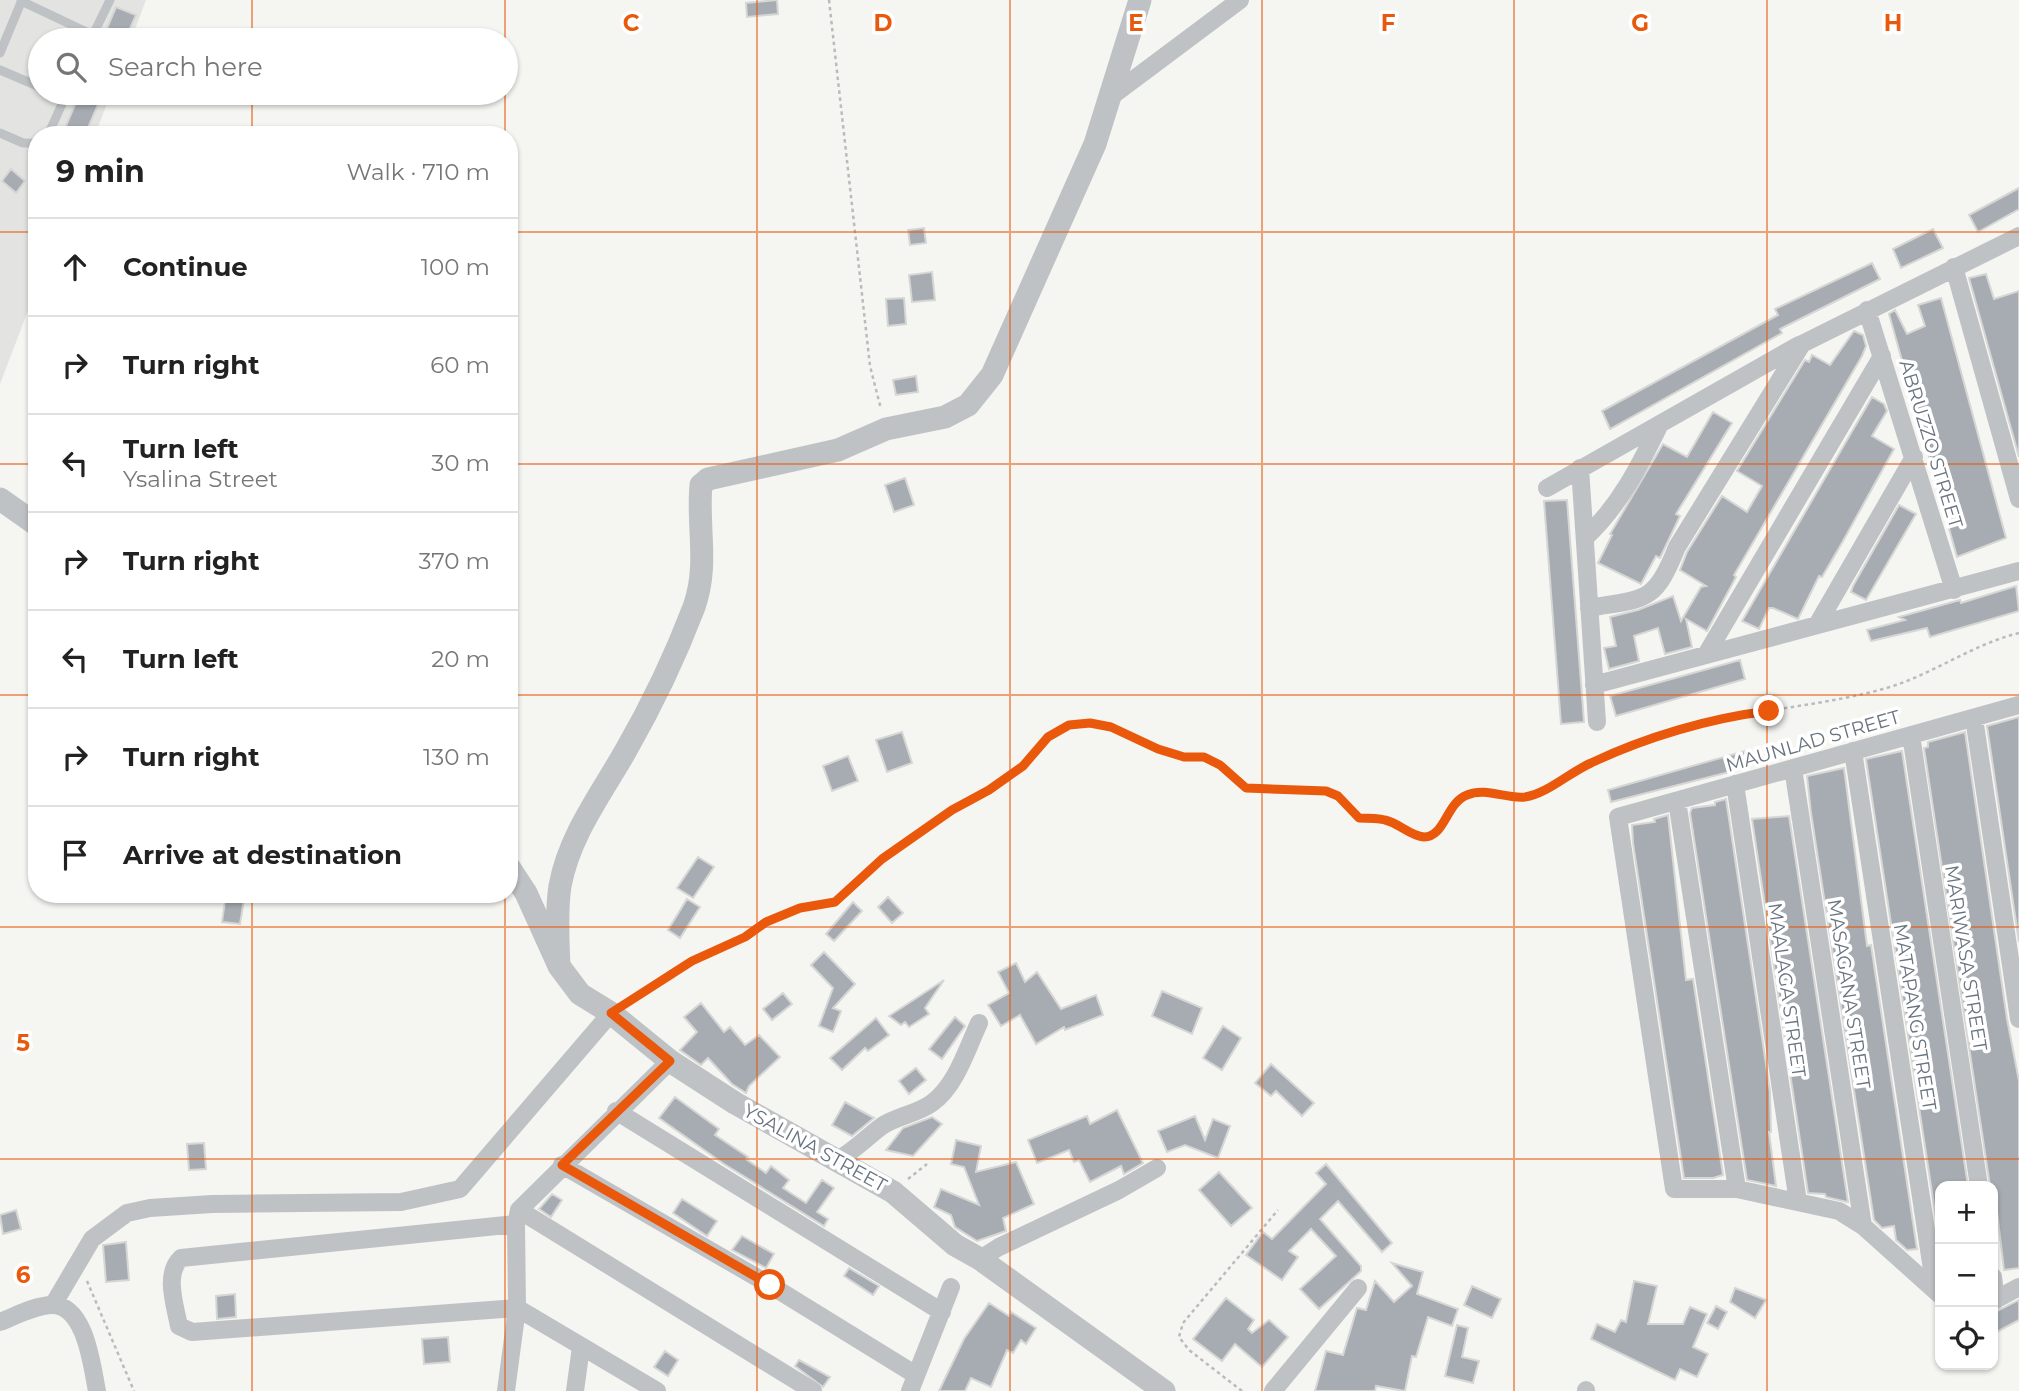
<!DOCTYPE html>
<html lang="en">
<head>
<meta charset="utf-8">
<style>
  body { margin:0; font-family:Montserrat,sans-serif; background:#f6f6f6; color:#222 }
  .controls { position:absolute; right:21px; bottom:21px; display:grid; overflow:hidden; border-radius:14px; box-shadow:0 2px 5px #0004 }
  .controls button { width:63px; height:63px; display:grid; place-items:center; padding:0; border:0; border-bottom:2px solid #e0e0e0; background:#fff; color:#222; font:35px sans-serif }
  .stop { position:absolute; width:21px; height:21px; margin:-16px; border:5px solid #ea580c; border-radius:50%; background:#fff }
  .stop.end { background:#ea580c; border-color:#fff; box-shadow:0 2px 7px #0008 }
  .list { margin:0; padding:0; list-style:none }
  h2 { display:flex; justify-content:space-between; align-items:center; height:91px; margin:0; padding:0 28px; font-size:30px }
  h2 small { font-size:23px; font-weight:400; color:#767676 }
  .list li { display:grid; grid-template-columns:46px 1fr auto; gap:21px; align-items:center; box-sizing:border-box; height:98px; padding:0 28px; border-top:2px solid #e0e0e0 }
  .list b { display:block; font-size:26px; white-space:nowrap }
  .list p { margin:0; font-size:23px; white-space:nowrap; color:#767676 }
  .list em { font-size:23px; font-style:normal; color:#767676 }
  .icon { flex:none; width:38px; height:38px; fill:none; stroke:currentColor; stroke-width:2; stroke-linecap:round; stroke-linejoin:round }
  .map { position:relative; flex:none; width:2019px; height:1391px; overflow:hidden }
  .search { position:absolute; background:#fff; box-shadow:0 2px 5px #0004; left:28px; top:28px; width:490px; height:77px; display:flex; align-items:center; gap:18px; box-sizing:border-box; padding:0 24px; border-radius:38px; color:#767676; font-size:26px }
  .panel { position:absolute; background:#fff; box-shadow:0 2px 5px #0004; left:28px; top:126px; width:490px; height:777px; border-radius:28px }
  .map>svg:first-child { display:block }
  .built { fill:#e3e4e2 }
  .building { fill:#a6acb1; stroke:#d6d6d5; stroke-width:2 }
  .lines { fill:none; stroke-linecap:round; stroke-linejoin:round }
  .path { stroke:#b9bbbd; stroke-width:2.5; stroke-dasharray:3.5 3.5; stroke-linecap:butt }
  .service { stroke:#bfc2c5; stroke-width:9 }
  .minor { stroke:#bfc2c5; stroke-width:18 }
  .tertiary { stroke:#bfc2c5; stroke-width:23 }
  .route { stroke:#ea580c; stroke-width:9 }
  .grid { fill:none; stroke:#e8590c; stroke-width:2; stroke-opacity:0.55 }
  .labels { text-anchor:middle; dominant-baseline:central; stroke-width:7; stroke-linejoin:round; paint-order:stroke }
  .street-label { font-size:19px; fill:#68747f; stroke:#fff }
  .grid-label { font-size:23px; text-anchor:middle; font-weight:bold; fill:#e8590c; stroke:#fff; stroke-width:7; stroke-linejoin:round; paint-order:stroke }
</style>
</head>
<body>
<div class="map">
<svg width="2019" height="1391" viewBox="0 0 2019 1391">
  <rect width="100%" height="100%" fill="#f5f5f2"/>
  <path class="built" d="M0,0H146L131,40H40V93H111L95,135H37V287L0,384Z"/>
  <path class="building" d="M777,0L778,14L747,17L746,3Z
    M116,7L136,15L125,40H102Z
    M80,93H103L85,135H62Z
    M11,169L25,181L16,193L2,181Z
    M2019,188V209L1978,232L1969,215Z
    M924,228L926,243L910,245L908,230Z
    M1933,229L1943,248L1901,268L1893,249Z
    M1872,263L1880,279L1780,329L1782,333L1610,429L1602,411L1778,315L1775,309Z
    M932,272L935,300L912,302L909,275Z
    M1986,274L1994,299L2019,291V457L1969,278Z
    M904,298L906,324L888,326L886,299Z
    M1941,298L2006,538L1957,557L1889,314L1895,310L1907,334L1925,326L1918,305Z
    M1854,331L1863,335L1866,346L1862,356L1734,575L1736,577L1707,631L1686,619L1692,647L1665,654L1658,628L1634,636L1639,661L1609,669L1604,648L1616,646L1610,617L1638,610L1673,596L1681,621L1701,587L1706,586L1680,570L1687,552L1722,496L1747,512L1762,486L1737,471L1805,360L1809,362L1812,355L1830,365Z
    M916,376L918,392L896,395L893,380Z
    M1872,397L1884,404L1887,411L1872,436L1894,449L1843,541L1822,577L1819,576L1798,619L1773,608H1769L1759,629L1742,621Z
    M1713,412L1732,423L1676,514L1680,516L1660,558L1656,556L1641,584L1598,563L1612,535L1610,534L1663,444L1687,457Z
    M905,478L914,505L894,512L885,485Z
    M1567,500L1584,722L1561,724L1544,501Z
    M1899,505L1916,514L1866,600L1851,592L1853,586Z
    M2016,586L2019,611L1930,637L1927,628L1871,641L1867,630L1905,620L1899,617L1960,600L1961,603Z
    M1740,660L1745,679L1616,716L1610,696Z
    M2019,717V942L1987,726Z
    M902,732L912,763L887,772L876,740Z
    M1965,732L2007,1019L2019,1081V1268L2004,1270L1994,1186H1990L1924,748L1928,747V742Z
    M1745,751L1749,767L1611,802L1608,790Z
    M1902,751L1968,1186H1940V1245L1867,766L1866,759Z
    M848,756L858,781L832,791L823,766Z
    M1844,768L1867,946L1871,945L1917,1249L1907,1250L1896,1240L1894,1226L1882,1228L1874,1220L1811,813L1807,776Z
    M1726,799L1770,1091L1771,1132H1769L1776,1186L1747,1180L1690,813L1692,808L1715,805V802Z
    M1668,815L1686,980L1693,979L1723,1175L1713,1178H1684L1633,843L1632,825L1655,822L1654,819Z
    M1789,816L1848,1202H1847L1826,1197L1825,1194L1808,1193L1752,819Z
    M698,857L714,867L693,898L677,888Z
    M226,894H245L240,924L222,922Z
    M888,897L903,913L892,923L878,907Z
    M687,899L700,907L680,938L668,930Z
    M853,902L862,911L834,941L826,934Z
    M824,952L855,984L833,1008L841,1011L833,1032L819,1026L833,988L811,965Z
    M1016,963L1025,982L1037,972L1061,1009L1096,995L1103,1015L1065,1030L1064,1027L1036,1044L1020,1015L1001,1026L988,1005L1009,993L998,972Z
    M944,980L925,1008L929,1014L909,1027L905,1022L901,1025L889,1016Z
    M1162,991L1202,1008L1192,1034L1152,1016Z
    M783,993L792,1004L772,1020L763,1009Z
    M701,1003L724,1032L730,1027L745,1045L759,1035L780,1057L749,1086L746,1093L732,1084L708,1058L701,1065L680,1050L697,1032L684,1017Z
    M955,1017L965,1026L942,1059L929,1049Z
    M876,1018L889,1035L868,1051L865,1048L842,1070L830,1058Z
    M1223,1026L1241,1038L1222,1070L1203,1058Z
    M1271,1064L1314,1103L1302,1116L1276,1091L1271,1096L1255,1083Z
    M916,1068L926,1080L909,1094L899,1081Z
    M675,1097L719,1129L715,1135L748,1157L746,1159L766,1173L771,1166L789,1180L783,1188L806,1203L822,1180L834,1188L817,1212L828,1219L824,1226L724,1164L659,1118Z
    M845,1102L874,1118L852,1136L832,1125Z
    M1117,1110L1143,1163L1124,1174L1121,1166L1090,1182L1079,1160L1074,1162L1069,1150L1037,1163L1028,1140L1087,1116L1090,1124Z
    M1195,1116L1205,1140L1213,1119L1230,1126L1218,1158L1185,1145L1167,1152L1158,1131Z
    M932,1117L942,1124L913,1156L886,1150L903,1128Z
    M956,1140L981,1146L976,1172L1016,1162L1034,1204L1003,1218L1006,1231L977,1241L955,1227L951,1215L934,1207L941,1189L979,1205L964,1167L951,1164Z
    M204,1143L206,1169L189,1170L187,1144Z
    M1326,1164L1392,1243L1382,1252L1338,1201L1320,1219L1361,1266V1271L1319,1309L1300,1289L1336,1256L1311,1229L1289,1251L1298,1257L1282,1280L1246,1255L1263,1232L1272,1239L1326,1184L1316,1173Z
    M1219,1172L1252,1208L1231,1226L1199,1190Z
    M552,1194L562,1200L551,1217L539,1209Z
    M682,1199L717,1221L707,1236L673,1213Z
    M16,1210L21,1229L3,1234L0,1215Z
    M742,1236L774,1254L766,1268L732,1250Z
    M126,1242L129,1280L106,1282L103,1245Z
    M1392,1263L1423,1272L1417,1294L1458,1309L1452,1326L1428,1317L1416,1357L1412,1356L1405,1391L1376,1386L1375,1391H1315L1326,1351L1343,1355L1357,1308L1366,1310L1375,1281L1394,1302L1412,1286Z
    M849,1268L879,1286L873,1295L844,1276Z
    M1634,1281L1657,1286L1648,1324H1683L1690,1307L1707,1314L1693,1347L1708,1354L1697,1377L1680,1369L1675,1380L1591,1339L1597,1324L1615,1332L1621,1320L1626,1322Z
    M1472,1286L1501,1299L1492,1318L1464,1305Z
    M1735,1288L1766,1300L1755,1318L1730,1302Z
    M235,1294L236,1317L217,1319L216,1296Z
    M1226,1298L1254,1320L1248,1329L1252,1333L1269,1320L1288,1337L1262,1367L1235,1344L1222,1361L1193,1339Z
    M2019,1300V1320L1993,1334V1313Z
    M989,1303L1009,1316L1011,1312L1036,1328L1026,1344L1021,1340L1013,1353L1007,1350L991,1387L971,1378L965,1391H939L964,1339Z
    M1716,1306L1727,1312L1718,1329L1707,1323Z
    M1457,1325L1468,1328L1462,1357L1479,1361L1473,1383L1445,1376Z
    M448,1337L450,1362L424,1364L422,1339Z
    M665,1351L678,1360L668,1376L654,1367Z
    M799,1360L830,1377L823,1387L795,1366Z"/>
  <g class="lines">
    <path class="path" d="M829,0L870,366L881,409
      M630,1002L692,961L745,937L766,922L800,907L835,902L882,859L1023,766L1048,737L1069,725L1090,723L1111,727L1158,749L1184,757H1204L1220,765L1246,788L1326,791L1338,796L1358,818L1385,819L1425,837C1448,830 1444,803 1467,795C1487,788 1506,799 1525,797C1547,794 1570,772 1591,763C1621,749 1654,739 1686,729C1750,709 1818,707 1883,689C1931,676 1970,645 2019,633
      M908,1179L927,1164
      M87,1281L134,1391
      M1242,1391L1189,1350L1179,1337L1183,1323L1278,1210"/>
    <path class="service" d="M21,1L93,35
      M91,39L110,0
      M0,53L22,0
      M0,70L40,87
      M0,133L23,143H37
      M48,135L67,93"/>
    <path class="minor" d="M1113,95L1240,0
      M1954,267L2019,499
      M1867,310L1954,590
      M1580,468L1597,722
      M1547,488L1799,345
      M1585,538C1620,505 1639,467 1660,424
      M1589,608C1646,598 1654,604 1677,547L1802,344L2019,236
      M1817,625L1914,457
      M1707,653L1882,356
      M1594,685L2019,571
      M1974,718L2019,1019
      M1911,735L1979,1186
      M1853,751L1935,1289
      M1793,768L1863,1226
      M1735,784L1798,1202
      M1677,801L1737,1189
      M616,1111L942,1312
      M839,1159C855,1150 867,1137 882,1126C897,1116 917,1114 932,1103C956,1086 967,1049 979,1023
      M562,1165L770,1285L916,1375
      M519,1210L813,1391
      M516,1224L181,1258C164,1274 175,1305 179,1326L192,1332L517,1308L657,1391
      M980,1259L999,1247L1119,1190L1157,1168
      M1993,1277L1996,1300
      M1940,1295L1863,1226L1839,1211L1737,1189H1674L1618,817L2019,705
      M1993,1301L2019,1287
      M53,1305L92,1239L127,1213L150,1208L212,1204L401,1202L460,1189L611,1013
      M0,1322C15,1316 36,1305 52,1305C86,1305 92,1367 97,1391
      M506,1391L517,1308L516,1224L519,1210L670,1061
      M575,1391L581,1347
      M910,1391L951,1287
      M1273,1391L1358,1288
      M1586,1391V1390"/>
    <path class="tertiary" d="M0,499L37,525
      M509,867L526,893L559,966L580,994L611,1013L670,1061L735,1103L893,1192L955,1245L980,1259L1164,1391
      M559,966C558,940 556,912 560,886C569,836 601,794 625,752C652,705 675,657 694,607C709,565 697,527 701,485L708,479L838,450L886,429L945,417L968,405L992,375L1095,144L1140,0"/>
  </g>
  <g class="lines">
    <path class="route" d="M770,1285L562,1165L670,1061L611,1013L692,961L745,937L766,922L800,908L835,902L882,859L952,810L989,790L1023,766L1048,737L1069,725L1090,723L1111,727L1158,749L1184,757H1204L1220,765L1246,788L1326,791L1338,796L1359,818C1367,818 1377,818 1385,820C1399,823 1410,836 1424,837C1445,837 1446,803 1467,795C1486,787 1505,799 1525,797C1547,794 1570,772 1591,763C1646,737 1710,718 1769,711"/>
  </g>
  <path class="grid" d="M252,0V40M505,0V40M757,0V1391M1010,0V1391M1262,0V1391M1514,0V1391M1767,0V1391M252,93V135M505,93V135M0,232H37M509,232H2019M0,464H37M509,464H2019M0,695H37M509,695H2019M252,894V1391M505,894V1391M0,927H2019M0,1159H2019"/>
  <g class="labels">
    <g class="street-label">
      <text transform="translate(1931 444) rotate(73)">ABRUZZO STREET</text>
      <text transform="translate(1813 741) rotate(-16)">MAUNLAD STREET</text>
      <text transform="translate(1966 958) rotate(81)">MARIWASA STREET</text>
      <text transform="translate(1787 990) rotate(82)">MAALAGA STREET</text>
      <text transform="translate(1849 994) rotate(81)">MASAGANA STREET</text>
      <text transform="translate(1915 1017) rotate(81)">MATAPANG STREET</text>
      <text transform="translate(815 1148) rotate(29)">YSALINA STREET</text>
    </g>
  </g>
  <g class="grid-label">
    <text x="631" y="31">C</text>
    <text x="883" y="31">D</text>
    <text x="1136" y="31">E</text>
    <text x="1388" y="31">F</text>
    <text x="1640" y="31">G</text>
    <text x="1893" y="31">H</text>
    <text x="23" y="1051">5</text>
    <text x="23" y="1283">6</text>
  </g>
</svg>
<div class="controls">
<button>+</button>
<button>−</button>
<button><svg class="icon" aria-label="locate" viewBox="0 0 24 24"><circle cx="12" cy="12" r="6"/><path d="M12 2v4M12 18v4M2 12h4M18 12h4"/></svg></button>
</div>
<div class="stop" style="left:770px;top:1285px"></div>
<div class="stop end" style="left:1769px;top:711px"></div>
<div class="search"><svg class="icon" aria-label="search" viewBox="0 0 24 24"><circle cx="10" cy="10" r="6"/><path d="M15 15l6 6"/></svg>Search here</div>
<section class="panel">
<h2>9 min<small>Walk · 710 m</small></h2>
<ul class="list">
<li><svg class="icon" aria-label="ahead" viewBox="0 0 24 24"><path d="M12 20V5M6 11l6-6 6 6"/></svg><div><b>Continue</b></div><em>100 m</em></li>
<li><svg class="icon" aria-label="right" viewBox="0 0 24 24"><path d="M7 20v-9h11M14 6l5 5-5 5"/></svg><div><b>Turn right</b></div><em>60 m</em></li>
<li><svg class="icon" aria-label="left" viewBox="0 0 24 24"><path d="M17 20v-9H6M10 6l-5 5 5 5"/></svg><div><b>Turn left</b><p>Ysalina Street</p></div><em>30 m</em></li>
<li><svg class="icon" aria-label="right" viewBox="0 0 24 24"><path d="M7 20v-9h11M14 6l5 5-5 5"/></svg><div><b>Turn right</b></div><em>370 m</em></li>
<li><svg class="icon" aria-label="left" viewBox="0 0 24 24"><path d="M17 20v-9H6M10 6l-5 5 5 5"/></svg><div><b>Turn left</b></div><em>20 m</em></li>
<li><svg class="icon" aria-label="right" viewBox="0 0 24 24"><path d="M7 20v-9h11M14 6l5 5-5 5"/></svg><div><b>Turn right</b></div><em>130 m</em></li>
<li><svg class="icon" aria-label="arrive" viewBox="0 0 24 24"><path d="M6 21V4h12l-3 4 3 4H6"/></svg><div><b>Arrive at destination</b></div></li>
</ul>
</section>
</div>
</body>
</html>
